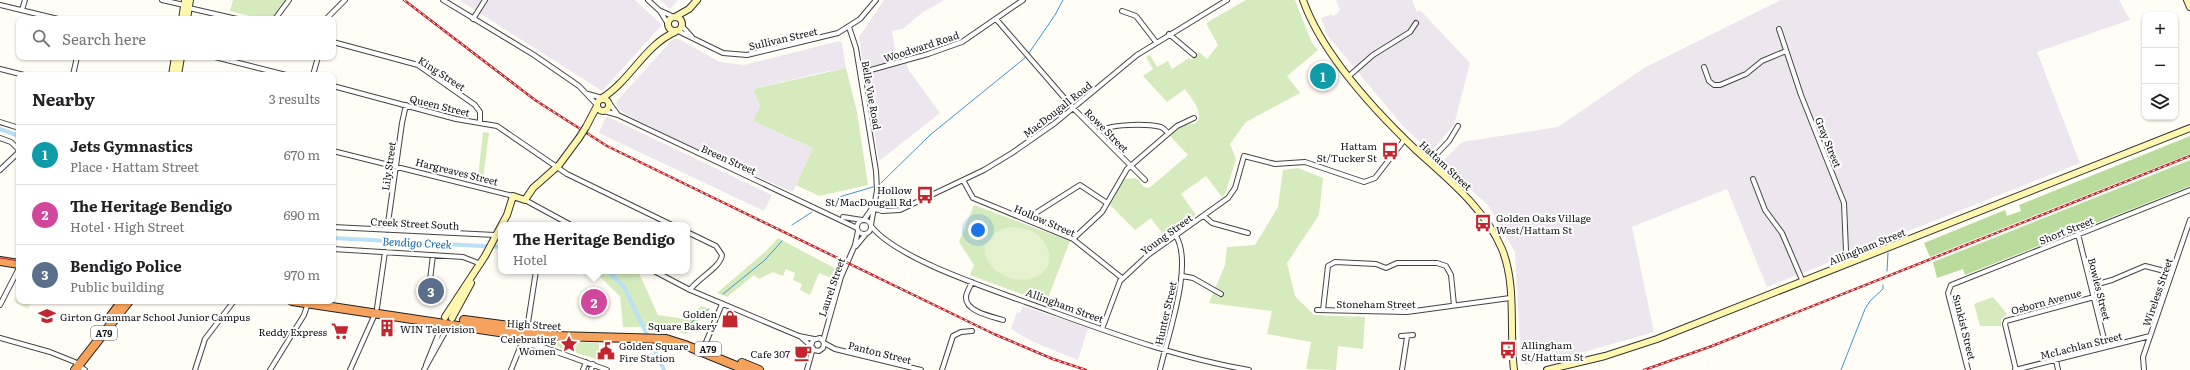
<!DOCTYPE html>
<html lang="en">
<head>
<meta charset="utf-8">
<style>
  body { margin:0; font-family:Literata,serif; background:#f6f6f6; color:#202124 }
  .controls { position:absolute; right:12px; top:12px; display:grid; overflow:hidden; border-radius:8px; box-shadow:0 1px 3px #0004 }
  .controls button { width:36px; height:36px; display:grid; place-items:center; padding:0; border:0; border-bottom:1px solid #e0e0e0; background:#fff; color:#202124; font:20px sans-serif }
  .you { position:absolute; left:978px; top:230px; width:14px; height:14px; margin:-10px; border:3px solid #fff; border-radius:50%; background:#1a73e8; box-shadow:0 0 0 6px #1a73e833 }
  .badge { display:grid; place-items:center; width:26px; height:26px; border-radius:50%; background:#c4262e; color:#fff; font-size:13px; font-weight:700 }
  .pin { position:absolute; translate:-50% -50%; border:2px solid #fff; box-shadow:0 1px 4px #0006 }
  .popup { position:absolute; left:498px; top:222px; width:192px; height:52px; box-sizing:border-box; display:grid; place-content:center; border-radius:8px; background:#fff; filter:drop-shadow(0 1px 3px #0005); font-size:13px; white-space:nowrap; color:#757577 }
  .popup b { font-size:15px; color:#202124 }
  .popup::after { content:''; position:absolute; left:50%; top:100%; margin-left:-8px; border:8px solid transparent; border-top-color:#fff }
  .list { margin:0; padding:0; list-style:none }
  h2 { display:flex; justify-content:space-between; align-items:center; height:52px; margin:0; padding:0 16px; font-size:17px }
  h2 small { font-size:13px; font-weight:400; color:#757577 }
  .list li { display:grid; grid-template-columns:26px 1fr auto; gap:12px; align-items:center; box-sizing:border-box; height:60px; padding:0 16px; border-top:1px solid #e0e0e0 }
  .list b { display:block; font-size:15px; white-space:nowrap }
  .list p { margin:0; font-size:13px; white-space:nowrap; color:#757577 }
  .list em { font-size:13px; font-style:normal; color:#757577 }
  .icon { flex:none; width:22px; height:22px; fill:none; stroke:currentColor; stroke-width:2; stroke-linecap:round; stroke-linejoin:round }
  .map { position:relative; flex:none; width:2190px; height:370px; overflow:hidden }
  .search { position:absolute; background:#fff; box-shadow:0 1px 3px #0004; left:16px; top:16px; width:320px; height:44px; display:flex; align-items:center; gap:10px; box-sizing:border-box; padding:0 14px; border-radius:8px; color:#757577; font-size:15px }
  .panel { position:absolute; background:#fff; box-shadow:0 1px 3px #0004; left:16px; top:72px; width:320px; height:232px; border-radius:8px }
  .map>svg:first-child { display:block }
  .industrial { fill:#eee6ef }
  .green { fill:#d5ebbd }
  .forest { fill:#b9dc9c }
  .pitch { fill:#e6f2cf }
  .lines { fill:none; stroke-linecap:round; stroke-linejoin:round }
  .stream { stroke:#3f96cf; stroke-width:1 }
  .canal { stroke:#b9e0f7; stroke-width:4 }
  .street-casing { stroke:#444; stroke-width:6 }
  .secondary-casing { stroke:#333; stroke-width:8 }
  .highway-casing { stroke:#222; stroke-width:10 }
  .street { stroke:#fff; stroke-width:4 }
  .secondary { stroke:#fff6b0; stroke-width:6 }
  .highway { stroke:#f5a25d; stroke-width:8 }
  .tram { stroke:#c4262e; stroke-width:1 }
  .rail-casing { stroke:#c4262e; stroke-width:2.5 }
  .rail { stroke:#fff; stroke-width:1; stroke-dasharray:3; stroke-linecap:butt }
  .secondary-bridge-casing { stroke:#333; stroke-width:8; stroke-linecap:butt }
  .secondary-bridge { stroke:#fff6b0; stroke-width:6 }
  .labels { text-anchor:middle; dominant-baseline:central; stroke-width:4; stroke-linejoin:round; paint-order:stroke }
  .shield { fill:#fff; stroke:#585858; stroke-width:1 }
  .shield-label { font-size:9px; font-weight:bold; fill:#111 }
  .street-label { font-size:10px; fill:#111; stroke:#fff }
  .poi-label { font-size:10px; fill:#111; stroke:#fff; text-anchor:end }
  .water-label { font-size:11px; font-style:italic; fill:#1768a6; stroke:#fff }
</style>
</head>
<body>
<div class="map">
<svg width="2190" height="370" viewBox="0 0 2190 370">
  <rect width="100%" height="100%" fill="#fffdf5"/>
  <path class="industrial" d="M459,0H635L662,25L602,91Z
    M660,0H678L670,9Z
    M884,0H945L923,12L903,29L892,31L896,54L903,53L908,69L940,113L879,161L859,37Z
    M1336,0H1412L1417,12L1420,10L1470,63L1454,125L1434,148L1427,149L1403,126L1327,35L1321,18L1332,14L1333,17L1340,10Z
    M1781,0H2119L2130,20L2037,52L2080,163L1767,287L1727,189L1632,227L1654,332L1584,352L1526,365L1521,361L1515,252L1488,205L1441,163L1462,142L1558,127L1644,68Z
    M673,39H679L720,62L744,65L839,41L842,43L846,68L819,73L753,89L760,106L753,121L813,148L793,192L704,153L627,115L618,108L616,102Z
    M606,116L772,195L764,211L599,133Z
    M1023,306L1088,328L1078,360L1031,341L1011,329L1017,312L1020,313Z"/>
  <path class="green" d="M233,0H286L272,19H262L230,11Z
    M1246,0H1295L1312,43L1318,50L1287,76L1300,93L1246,122L1230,144L1236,159L1225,194L1222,197L1206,176L1181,194L1196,215L1165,237L1151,218L1135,230L1110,205L1124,179L1136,178L1144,187L1149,188L1154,184L1188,155L1169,135L1180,126L1196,123C1205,113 1191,98 1185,89L1167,102L1143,76L1153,69L1146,57L1150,55L1157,67L1168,61L1172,69L1189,58L1191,60L1199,52L1207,59L1218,45L1206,23Z
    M846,68L857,112L868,185L819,196L796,185L813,148L753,121L760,106L753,89Z
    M483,132L489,133L483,179L478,177Z
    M1298,168L1323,178L1319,215L1287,263L1295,296L1314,315L1365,317L1363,349L1338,346L1336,370L1306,369L1311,342L1267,334L1272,311L1209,303L1225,265L1227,247L1255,245L1278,207L1283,170Z
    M974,205L1070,241L1046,303L970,275L974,265L959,242Z
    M778,238L838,270L834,279L819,273L810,295L800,290L802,284L793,280L795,273L786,269L783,276L773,272L759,279L754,275L727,297L717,293L766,251Z
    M588,271H638L658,315L685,319L701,306L707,308L709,312L689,328L687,334L657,327H623L620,296L598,275Z
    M1993,297L2007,314L2001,319V326H1980L1974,304Z
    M550,341L599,343V360L550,344Z"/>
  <path class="forest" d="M2190,136V154L1930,257L1924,243L2005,210L2007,216L2021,211L2019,205Z
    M2190,160V186L1965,275L1963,269L1937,278L1933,262Z"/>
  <path class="pitch" d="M1009,227C1017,228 1026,228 1033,232C1047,240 1057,261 1042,273C1009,299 952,244 1009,227Z
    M17,294L19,295V301L32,302L28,309L13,301Z"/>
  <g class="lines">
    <path class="stream" d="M1029,53L1055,15L1063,0
      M881,183L930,135L1026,57
      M825,206L839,197L873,187
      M792,225L812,212
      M1887,271L1888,253
      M723,294L765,260L782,241
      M689,324L709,309
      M1841,370L1865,309L1870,301L1883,289V285"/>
    <path class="canal" d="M0,129L19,136
      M333,238L501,247
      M608,271L624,287L664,370"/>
    <g class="street-casing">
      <path id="street" d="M162,0L184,5
        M443,0L534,55L579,86L597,105
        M648,0L660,11L668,24
        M0,5L58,19
        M189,8L237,19
        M22,10L25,0
        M661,11L674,17
        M1122,11L1136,16L1156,42
        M275,19L289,0
        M326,19L345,0
        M473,19L485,0
        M996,19L1073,108L1145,180
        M682,26L692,37
        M849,27L856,48L876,171L877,190L871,225
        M1779,29L1801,95L1844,203L1846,251L1850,263
        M678,31L723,53L747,55L838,33L860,19L876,0
        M1169,34L1194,55
        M333,42L418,65L475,105L480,112V122
        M215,57L286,75
        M1704,67L1709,81L1714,85H1720L1746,74L1762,61L1786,51
        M0,69L24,75
        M860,73L928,54L962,42L1023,0
        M73,75L77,57
        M313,75L318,57
        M1349,76L1373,55L1410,32L1416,23
        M333,86L456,119L497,126L567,174L672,225
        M588,94L602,98
        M610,104L618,115
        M604,111L618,115L857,228
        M0,122L19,128
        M1098,133C1107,123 1148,124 1161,127C1164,128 1166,131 1168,133
        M0,138L11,142L19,150
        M333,151L513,196
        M1429,162L1449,141L1458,126
        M0,170L19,152
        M1753,179L1765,210L1782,233L1803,282
        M963,180L973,198L1073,239L1122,278
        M525,200L571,225
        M872,208L882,211L900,210L984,170L1012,153L1055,123L1137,55L1227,0
        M1204,216L1212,223L1248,233
        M843,217L862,220
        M857 227a7 7 0 1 1 14 0a7 7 0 1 1-14 0Z
        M864,220L873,207
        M1029,221L1031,216L1080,185L1107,203
        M871,226C897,259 988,288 1028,303C1101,329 1172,357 1249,370
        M333,227L495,235
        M387,230L402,123L406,105
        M687,232L716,246L722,255C721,267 697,279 690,290
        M2078,234L2106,347
        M1073,239L1102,212L1127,169L1177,126L1194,118
        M856,246L865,235
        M333,249L463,257L481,264
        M654,271L690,290L799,336L814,339
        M1182,276L1193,278L1221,294
        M430,280L433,255
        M972,282C970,287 966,293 966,297C965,312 994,317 1003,320
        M2091,286L2112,280L2145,266L2172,273
        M0,305L19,268
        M377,308L385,252
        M1317,310L1407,312L1510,298
        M1323,310L1328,266L1335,262L1376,264L1386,268L1397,263H1437L1446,266L1451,275L1454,305
        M527,329L536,271
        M1102,329L1120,281L1148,255L1228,198L1235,188L1244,156L1275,164L1305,162L1364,182L1375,178L1405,139
        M1401,336L1413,335
        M801,337L811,346
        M0,338L50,352L75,362
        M523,340L541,346
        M823,341L841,277L855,245L858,231
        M824,343L823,348L819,351L814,350L811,346L813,340L820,338L824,343L835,349L921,370
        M522,344L543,347L607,370
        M704,347L722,304
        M2056,360L2058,370
        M426,365L443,323
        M79,366L85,370
        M195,370L205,339L234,301
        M270,370L304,315L308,303
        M350,370L375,314
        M424,370L449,325
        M511,370L525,335
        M583,370L586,362
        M591,370L593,364
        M807,370L813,348
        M942,370L953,336L961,332L972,331
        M1160,370C1167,337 1194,265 1176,236
        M1402,370L1407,337
        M1968,370L1948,293L1951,285L2190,190
        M2015,370L2150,336
        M2016,370L2005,324L2006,321L2094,297
        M2144,370L2143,357L2190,220"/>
    </g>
    <g class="secondary-casing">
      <path id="secondary" d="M1303,0C1322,54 1376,112 1417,151C1449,180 1485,209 1502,249C1517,286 1509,331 1514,370
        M2187,0L2190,7
        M668 24a7 7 0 1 1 14 0a7 7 0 1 1-14 0Z
        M675,17L689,9L697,0
        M182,19L185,0
        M187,19L190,0
        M172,75L175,57
        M178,75L181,57
        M602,98C630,81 645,45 675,32
        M597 105a6 6 0 1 1 12 0a6 6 0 1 1-12 0Z
        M586,127L597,106
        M445,317L485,256L507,215L513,196L525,200L533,188L559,165L579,138
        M452,318L471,283
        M1547,370L1605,356L1657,339L2190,128"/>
    </g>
    <g class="highway-casing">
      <path id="highway" d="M0,261L19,264
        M292,301L518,335L666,339L685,345L746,370
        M111,316L122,301
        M464,320L549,331
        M742,363L759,370
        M75,370L129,301"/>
    </g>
    <use href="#street" class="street"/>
    <use href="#secondary" class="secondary"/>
    <use href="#highway" class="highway"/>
    <path class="tram" d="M0,258L19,261"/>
    <g class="rail-casing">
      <path id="rail" d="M404,0L535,100L607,146L994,334L1053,359L1086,370
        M1644,370L1712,346L2190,156"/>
    </g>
    <use href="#rail" class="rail"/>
    <g class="secondary-bridge-casing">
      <path id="secondary-bridge" d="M579,138L586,127"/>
    </g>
    <use href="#secondary-bridge" class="secondary-bridge"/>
  </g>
  <defs>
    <g id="bus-bare" transform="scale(1.38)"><path d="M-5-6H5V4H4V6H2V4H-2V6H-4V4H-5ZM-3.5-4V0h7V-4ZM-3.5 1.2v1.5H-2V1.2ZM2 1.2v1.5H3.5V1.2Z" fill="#c4262e" stroke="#fff" stroke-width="2.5" paint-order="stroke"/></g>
    <g id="school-bare" transform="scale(1.38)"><path d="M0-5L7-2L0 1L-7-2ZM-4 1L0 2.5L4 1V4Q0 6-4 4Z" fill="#c4262e" stroke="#fff" stroke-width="2.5" paint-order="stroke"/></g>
    <g id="shop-bare" transform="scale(1.38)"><path d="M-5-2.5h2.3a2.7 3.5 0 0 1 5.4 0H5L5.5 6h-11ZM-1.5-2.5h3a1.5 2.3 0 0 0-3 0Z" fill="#c4262e" stroke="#fff" stroke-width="2.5" paint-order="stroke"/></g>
    <g id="building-bare" transform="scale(1.38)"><path d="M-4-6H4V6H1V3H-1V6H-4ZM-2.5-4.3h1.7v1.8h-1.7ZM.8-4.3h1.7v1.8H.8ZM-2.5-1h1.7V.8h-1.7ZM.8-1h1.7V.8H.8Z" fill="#c4262e" stroke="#fff" stroke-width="2.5" paint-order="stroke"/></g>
    <g id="supermarket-bare" transform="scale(1.38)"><path d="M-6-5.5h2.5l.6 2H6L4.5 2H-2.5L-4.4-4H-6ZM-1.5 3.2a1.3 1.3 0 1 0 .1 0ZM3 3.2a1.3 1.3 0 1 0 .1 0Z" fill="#c4262e" stroke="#fff" stroke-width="2.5" paint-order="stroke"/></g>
    <g id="sight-bare" transform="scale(1.38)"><path d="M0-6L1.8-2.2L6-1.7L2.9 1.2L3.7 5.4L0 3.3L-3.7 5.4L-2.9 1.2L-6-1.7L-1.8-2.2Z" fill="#c4262e" stroke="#fff" stroke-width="2.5" paint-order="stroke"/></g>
    <g id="civic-bare" transform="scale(1.38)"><path d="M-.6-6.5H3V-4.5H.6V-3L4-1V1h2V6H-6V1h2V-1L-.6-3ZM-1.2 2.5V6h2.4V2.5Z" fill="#c4262e" stroke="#fff" stroke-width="2.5" paint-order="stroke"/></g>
    <g id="cafe-bare" transform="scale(1.38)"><path d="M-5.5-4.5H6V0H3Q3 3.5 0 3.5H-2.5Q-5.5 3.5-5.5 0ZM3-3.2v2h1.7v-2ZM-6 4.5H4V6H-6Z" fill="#c4262e" stroke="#fff" stroke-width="2.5" paint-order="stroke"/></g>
  </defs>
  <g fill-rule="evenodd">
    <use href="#bus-bare" x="1390" y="151"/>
    <use href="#bus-bare" x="925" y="195"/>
    <use href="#bus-bare" x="1483" y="223"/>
    <use href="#school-bare" x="47" y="316"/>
    <use href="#shop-bare" x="730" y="319"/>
    <use href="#building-bare" x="387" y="328"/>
    <use href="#supermarket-bare" x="340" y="331"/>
    <use href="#sight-bare" x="569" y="344"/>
    <use href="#bus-bare" x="1508" y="350"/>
    <use href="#civic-bare" x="606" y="351"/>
    <use href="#cafe-bare" x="803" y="353"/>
  </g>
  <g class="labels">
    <g class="shield">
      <rect x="91" y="326" width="26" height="14" rx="3"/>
      <rect x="695" y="342" width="26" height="14" rx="3"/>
    </g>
    <g class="shield-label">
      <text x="104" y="333">A79</text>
      <text x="708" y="349">A79</text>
    </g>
    <g class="street-label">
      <text transform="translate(783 38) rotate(-13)">Sullivan Street</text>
      <text transform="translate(921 46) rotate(-18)">Woodward Road</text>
      <text transform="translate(442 73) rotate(33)">King Street</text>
      <text transform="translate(872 95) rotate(80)">Belle Vue Road</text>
      <text transform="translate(440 105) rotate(14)">Queen Street</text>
      <text transform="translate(1057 109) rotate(-38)">MacDougall Road</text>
      <text transform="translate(1107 130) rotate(45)">Rowe Street</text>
      <text transform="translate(1829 142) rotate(68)">Gray Street</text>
      <text transform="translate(729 159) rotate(24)">Breen Street</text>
      <text transform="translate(1446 165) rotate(43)">Hattam Street</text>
      <text transform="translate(388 166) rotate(-82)">Lily Street</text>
      <text transform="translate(457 171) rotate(14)">Hargreaves Street</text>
      <text transform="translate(1045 220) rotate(23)">Hollow Street</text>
      <text transform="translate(415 223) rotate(3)">Creek Street South</text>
      <text transform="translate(2066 230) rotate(-22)">Short Street</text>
      <text transform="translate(1166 234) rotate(-36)">Young Street</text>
      <text transform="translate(1867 246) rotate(-22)">Allingham Street</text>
      <text transform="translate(831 287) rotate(-71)">Laurel Street</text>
      <text transform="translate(2100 289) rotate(76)">Bowles Street</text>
      <text transform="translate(2157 292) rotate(-71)">Wireless Street</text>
      <text transform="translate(2046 301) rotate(-15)">Osborn Avenue</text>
      <text x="1376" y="303">Stoneham Street</text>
      <text transform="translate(1065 305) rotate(20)">Allingham Street</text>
      <text transform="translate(1165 313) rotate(-77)">Hunter Street</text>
      <text transform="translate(534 324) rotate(3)">High Street</text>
      <text transform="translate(1965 327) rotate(76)">Sunkist Street</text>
      <text transform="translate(2081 345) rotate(-14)">McLachlan Street</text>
      <text transform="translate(880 352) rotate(14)">Panton Street</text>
    </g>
    <g class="poi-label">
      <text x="1377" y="145">Hattam<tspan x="1377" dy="12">St/Tucker St</tspan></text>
      <text x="912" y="189">Hollow<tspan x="912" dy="12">St/MacDougall Rd</tspan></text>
      <text x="1496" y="217" text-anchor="start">Golden Oaks Village<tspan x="1496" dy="12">West/Hattam St</tspan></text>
      <text x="717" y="313">Golden<tspan x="717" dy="12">Square Bakery</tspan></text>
      <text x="60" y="316" text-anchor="start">Girton Grammar School Junior Campus</text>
      <text x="400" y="328" text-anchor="start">WIN Television</text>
      <text x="327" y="331">Reddy Express</text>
      <text x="556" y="338">Celebrating<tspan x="556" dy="12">Women</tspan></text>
      <text x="1521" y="344" text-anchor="start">Allingham<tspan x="1521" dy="12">St/Hattam St</tspan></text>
      <text x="619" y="345" text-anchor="start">Golden Square<tspan x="619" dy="12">Fire Station</tspan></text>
      <text x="790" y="353">Cafe 307</text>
    </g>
    <g class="water-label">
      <text transform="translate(417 242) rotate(3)">Bendigo Creek</text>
    </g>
  </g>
</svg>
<div class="controls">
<button>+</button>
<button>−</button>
<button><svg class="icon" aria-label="layers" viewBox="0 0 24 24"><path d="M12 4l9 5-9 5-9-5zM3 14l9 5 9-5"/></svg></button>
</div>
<div class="you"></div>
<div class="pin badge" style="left:1323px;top:76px;background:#0f9aa8">1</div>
<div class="pin badge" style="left:594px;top:302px;background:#d1479c">2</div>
<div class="popup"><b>The Heritage Bendigo</b>Hotel</div>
<div class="pin badge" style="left:431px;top:291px;background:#5c6f8a">3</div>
<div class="search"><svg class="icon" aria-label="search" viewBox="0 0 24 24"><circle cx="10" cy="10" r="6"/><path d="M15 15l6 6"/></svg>Search here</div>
<section class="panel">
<h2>Nearby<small>3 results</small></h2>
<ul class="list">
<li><span class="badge" style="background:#0f9aa8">1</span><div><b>Jets Gymnastics</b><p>Place · Hattam Street</p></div><em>670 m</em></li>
<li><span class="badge" style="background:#d1479c">2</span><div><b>The Heritage Bendigo</b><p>Hotel · High Street</p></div><em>690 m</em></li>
<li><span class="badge" style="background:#5c6f8a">3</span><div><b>Bendigo Police</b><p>Public building</p></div><em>970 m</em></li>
</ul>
</section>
</div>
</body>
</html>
